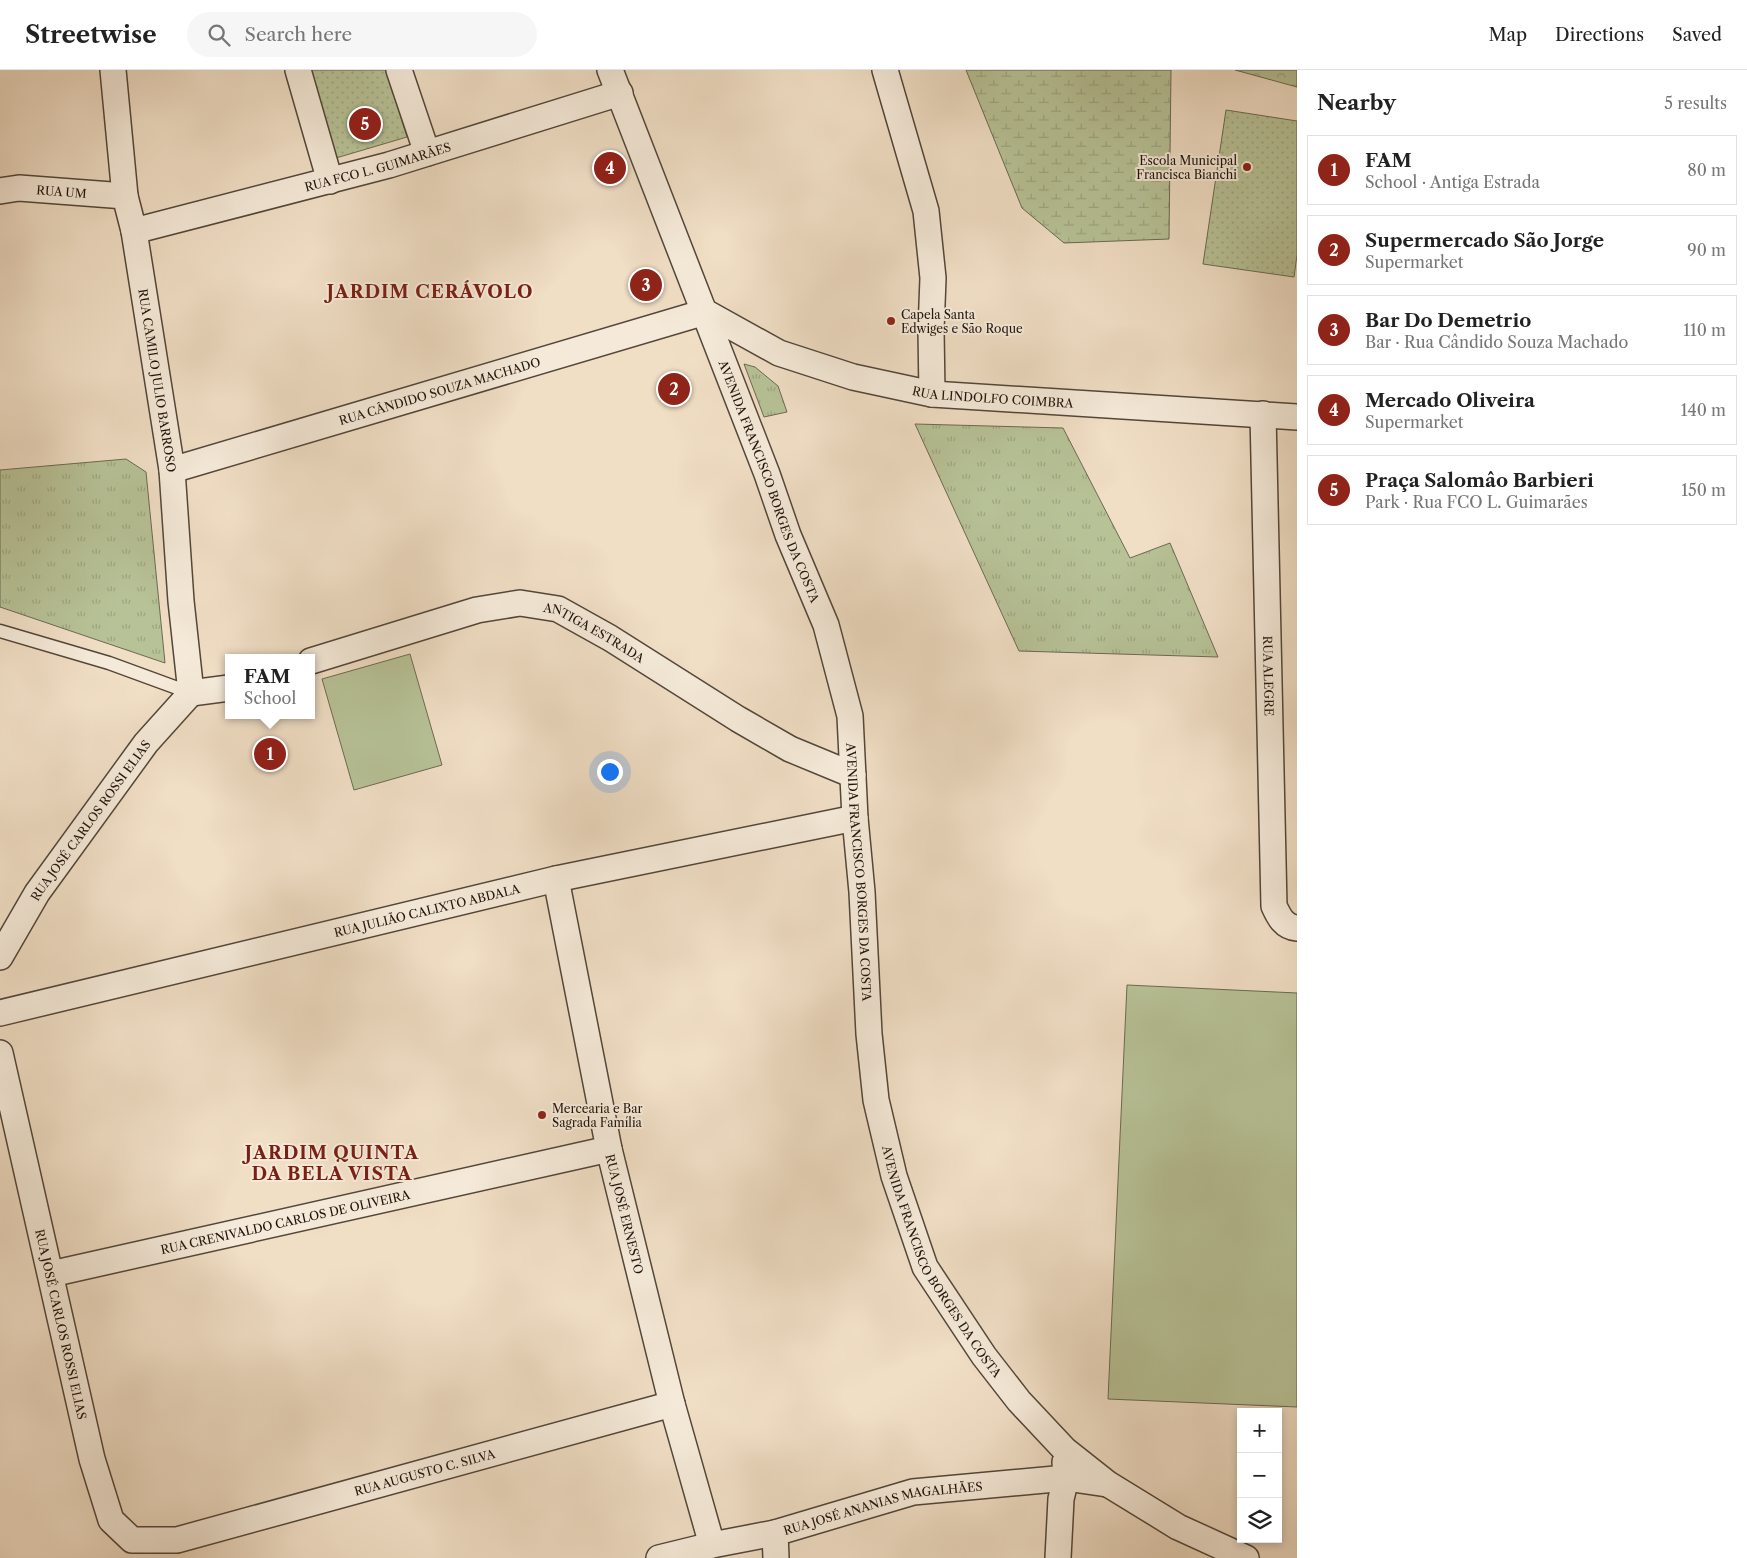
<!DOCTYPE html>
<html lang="en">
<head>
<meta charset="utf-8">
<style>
  body { margin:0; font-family:"Libre Caslon Text",serif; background:#f6f6f6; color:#222 }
  .controls { position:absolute; right:15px; bottom:15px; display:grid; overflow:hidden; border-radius:0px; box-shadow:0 2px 8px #0003 }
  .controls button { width:45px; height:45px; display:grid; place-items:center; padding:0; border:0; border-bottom:1px solid #e0e0e0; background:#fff; color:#222; font:25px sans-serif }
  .you { position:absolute; left:609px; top:701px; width:18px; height:18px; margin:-12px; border:4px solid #fff; border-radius:50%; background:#1a73e8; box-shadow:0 0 0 8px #1a73e833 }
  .badge { display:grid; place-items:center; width:32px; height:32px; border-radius:50%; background:#8f2418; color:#fff; font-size:16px; font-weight:700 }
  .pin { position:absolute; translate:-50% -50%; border:2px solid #fff; box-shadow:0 1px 5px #0006 }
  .popup { position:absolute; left:225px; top:584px; width:90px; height:65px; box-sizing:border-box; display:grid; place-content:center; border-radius:0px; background:#fff; filter:drop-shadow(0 1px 4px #0005); font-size:16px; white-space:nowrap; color:#767676 }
  .popup b { font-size:19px; color:#222 }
  .popup::after { content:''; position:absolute; left:50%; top:100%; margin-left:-10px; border:10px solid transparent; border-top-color:#fff }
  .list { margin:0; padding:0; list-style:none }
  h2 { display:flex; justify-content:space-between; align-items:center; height:65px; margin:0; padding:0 20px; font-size:21px }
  h2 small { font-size:16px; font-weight:400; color:#767676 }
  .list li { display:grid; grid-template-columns:32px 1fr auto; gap:15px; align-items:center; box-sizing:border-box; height:70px; margin:0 10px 10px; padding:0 10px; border:1px solid #e0e0e0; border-radius:0px }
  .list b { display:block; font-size:19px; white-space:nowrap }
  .list p { margin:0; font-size:16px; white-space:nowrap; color:#767676 }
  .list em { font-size:16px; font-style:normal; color:#767676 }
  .icon { flex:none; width:28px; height:28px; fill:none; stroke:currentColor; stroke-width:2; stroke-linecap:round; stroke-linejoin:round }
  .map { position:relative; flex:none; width:1297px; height:1488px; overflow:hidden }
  header { display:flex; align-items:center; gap:30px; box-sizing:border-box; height:70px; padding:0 25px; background:#fff; border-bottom:1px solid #e0e0e0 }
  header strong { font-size:24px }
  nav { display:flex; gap:28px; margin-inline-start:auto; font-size:18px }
  .search { width:350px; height:45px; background:#f6f6f6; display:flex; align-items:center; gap:12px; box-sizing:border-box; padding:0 18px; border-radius:28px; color:#767676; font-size:19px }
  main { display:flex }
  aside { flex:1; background:#fff }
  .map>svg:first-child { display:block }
  .grass { fill:url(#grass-tufts); stroke:#6b6a52 }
  .forest { fill:url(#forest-crowns); stroke:#6b6a52 }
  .wetland { fill:url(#wetland-marsh); stroke:#6b6a52 }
  .park { fill:url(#park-dots); stroke:#6b6a52 }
  .pitch { fill:#b7c297; stroke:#6b6a52 }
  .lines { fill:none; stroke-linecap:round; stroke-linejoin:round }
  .service-casing { stroke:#53463a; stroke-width:15 }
  .minor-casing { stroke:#53463a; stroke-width:28 }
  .service { stroke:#f5ead9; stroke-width:12 }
  .minor { stroke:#f5ead9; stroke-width:25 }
  .poi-dot { fill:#8f2418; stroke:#f5ead9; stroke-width:2 }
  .labels { text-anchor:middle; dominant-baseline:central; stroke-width:4; stroke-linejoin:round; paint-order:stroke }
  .poi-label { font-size:12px; fill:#1f130c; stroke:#f5ead9; text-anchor:start }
  .street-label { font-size:12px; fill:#1f130c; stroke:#f5ead9 }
  .district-label { font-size:18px; font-weight:bold; letter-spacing:1px; fill:#7a1f14; stroke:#f5ead9 }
</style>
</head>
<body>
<header>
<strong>Streetwise</strong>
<div class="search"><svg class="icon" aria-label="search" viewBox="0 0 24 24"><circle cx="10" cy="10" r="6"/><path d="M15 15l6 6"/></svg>Search here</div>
<nav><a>Map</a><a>Directions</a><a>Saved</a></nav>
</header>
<main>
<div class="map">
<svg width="1297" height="1488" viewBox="0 0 1297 1488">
  <defs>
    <pattern id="grass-tufts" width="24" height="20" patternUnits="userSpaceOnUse" patternTransform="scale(1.25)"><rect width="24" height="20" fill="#b7c297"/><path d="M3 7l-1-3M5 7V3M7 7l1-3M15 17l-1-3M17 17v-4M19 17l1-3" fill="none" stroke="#9da681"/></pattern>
    <pattern id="forest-crowns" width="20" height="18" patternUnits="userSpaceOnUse" patternTransform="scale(1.25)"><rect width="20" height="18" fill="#b7c297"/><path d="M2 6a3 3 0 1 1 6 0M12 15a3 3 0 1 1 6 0" fill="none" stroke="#9da681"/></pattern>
    <pattern id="wetland-marsh" width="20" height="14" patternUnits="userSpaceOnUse" patternTransform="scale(1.25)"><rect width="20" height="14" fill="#b7c297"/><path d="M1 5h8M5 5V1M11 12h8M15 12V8" fill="none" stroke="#9da681"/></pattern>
    <pattern id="park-dots" width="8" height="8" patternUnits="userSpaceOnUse" patternTransform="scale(1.25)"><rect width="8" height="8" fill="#b7c297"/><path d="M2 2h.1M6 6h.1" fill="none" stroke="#9da681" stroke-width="1.8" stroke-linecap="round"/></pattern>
  </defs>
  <rect width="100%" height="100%" fill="#f0dec5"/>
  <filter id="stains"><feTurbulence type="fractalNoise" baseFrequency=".004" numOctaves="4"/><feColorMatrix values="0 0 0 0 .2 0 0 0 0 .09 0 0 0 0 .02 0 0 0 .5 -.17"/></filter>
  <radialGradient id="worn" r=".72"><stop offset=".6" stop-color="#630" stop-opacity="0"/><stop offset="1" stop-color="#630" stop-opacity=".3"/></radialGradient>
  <path class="grass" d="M744,294L755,297L778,316L787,342L764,347Z
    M915,354L1063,358L1130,488L1170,473L1218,587L1019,581Z
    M126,389L146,402L165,593L0,537V400Z"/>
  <path class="forest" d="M1235,0H1297V17Z"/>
  <path class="wetland" d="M966,0H1171L1169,169L1064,173L1022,138Z"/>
  <path class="park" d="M309,0H386L407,67L336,88Z
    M1226,40L1297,51V185L1294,207L1203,194Z"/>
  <path class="pitch" d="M410,584L442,695L354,720L322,609Z
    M1127,915L1297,923V1337L1108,1329Z"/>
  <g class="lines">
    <g class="service-casing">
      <path id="service" d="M0,561L109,593L191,623"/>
    </g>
    <g class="minor-casing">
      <g id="minor">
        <path id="s1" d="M113,0L125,126L134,161L172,400L181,531L191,623"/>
        <path d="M298,0L330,111"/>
        <path d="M399,0L427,83"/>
        <path id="s2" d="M610,0L767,404L788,465L826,555L850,646L855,748L862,822L869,964L876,1030L894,1106L925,1197L984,1286L1019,1331L1065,1380L1108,1414L1178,1457L1246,1488"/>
        <path d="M885,0L926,141L933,208L931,260L932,324"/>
        <path id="s3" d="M0,121L19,118L125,126"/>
        <path id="s4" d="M134,161L389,95L620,23"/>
        <path id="s5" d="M1263,344L1274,836C1279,847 1284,857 1297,858"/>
        <path id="s6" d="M172,400L705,242L779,283L853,307L932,324L1297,347"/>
        <path id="s7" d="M311,591L477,540L520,533L558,539L610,568L738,649L790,679L853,705"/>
        <path d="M191,623L229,618"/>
        <path id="s8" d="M556,809L609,1079L672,1334L712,1475"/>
        <path id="s9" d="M0,887L37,823L146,673L191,623"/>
        <path id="s10" d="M0,943L556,809L855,748"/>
        <path id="s11" d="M0,983L92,1389L111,1450L132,1470H177L672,1334"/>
        <path id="s12" d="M51,1204L609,1079"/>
        <path d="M775,1463L776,1488"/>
        <path id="s13" d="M659,1488L712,1475L775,1463L913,1422L1066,1408L1107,1414"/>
        <path d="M1058,1488L1061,1429L1066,1408L1065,1392"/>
      </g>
    </g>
    <use href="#service" class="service"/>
    <use href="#minor" class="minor"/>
  </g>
  <g class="poi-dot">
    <circle cx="1247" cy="97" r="5"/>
    <circle cx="891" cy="251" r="5"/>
    <circle cx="542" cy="1045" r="5"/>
  </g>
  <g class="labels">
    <g class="poi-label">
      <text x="1237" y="90" text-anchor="end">Escola Municipal<tspan x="1237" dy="14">Francisca Bianchi</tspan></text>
      <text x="901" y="244">Capela Santa<tspan x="901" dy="14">Edwiges e São Roque</tspan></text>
      <text x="552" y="1038">Mercearia e Bar<tspan x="552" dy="14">Sagrada Família</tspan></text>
    </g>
    <g class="street-label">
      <text stroke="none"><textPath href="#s4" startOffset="252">RUA FCO L. GUIMARÃES</textPath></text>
      <text stroke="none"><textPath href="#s3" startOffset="62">RUA UM</textPath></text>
      <text stroke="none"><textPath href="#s1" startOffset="314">RUA CAMILO JULIO BARROSO</textPath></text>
      <text stroke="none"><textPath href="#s6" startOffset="279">RUA CÂNDIDO SOUZA MACHADO</textPath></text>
      <text stroke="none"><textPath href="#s6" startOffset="860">RUA LINDOLFO COIMBRA</textPath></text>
      <text stroke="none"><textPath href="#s2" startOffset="441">AVENIDA FRANCISCO BORGES DA COSTA</textPath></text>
      <text stroke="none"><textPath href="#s7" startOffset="298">ANTIGA ESTRADA</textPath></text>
      <text stroke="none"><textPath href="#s5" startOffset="262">RUA ALEGRE</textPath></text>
      <text stroke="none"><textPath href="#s9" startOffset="164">RUA JOSÉ CARLOS ROSSI ELIAS</textPath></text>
      <text stroke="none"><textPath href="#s2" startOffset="846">AVENIDA FRANCISCO BORGES DA COSTA</textPath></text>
      <text stroke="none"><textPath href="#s10" startOffset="439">RUA JULIÃO CALIXTO ABDALA</textPath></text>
      <text stroke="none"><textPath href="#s8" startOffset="342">RUA JOSÉ ERNESTO</textPath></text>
      <text stroke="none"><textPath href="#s12" startOffset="240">RUA CRENIVALDO CARLOS DE OLIVEIRA</textPath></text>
      <text stroke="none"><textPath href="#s2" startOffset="1251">AVENIDA FRANCISCO BORGES DA COSTA</textPath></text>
      <text stroke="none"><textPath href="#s11" startOffset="278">RUA JOSÉ CARLOS ROSSI ELIAS</textPath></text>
      <text stroke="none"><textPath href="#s11" startOffset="811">RUA AUGUSTO C. SILVA</textPath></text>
      <text stroke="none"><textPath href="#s13" startOffset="230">RUA JOSÉ ANANIAS MAGALHÃES</textPath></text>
    </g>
    <g class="district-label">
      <text x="430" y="222">JARDIM CERÁVOLO</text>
      <text x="332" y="1083">JARDIM QUINTA<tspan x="332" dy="21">DA BELA VISTA</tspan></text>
    </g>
  </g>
  <rect width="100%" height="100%" filter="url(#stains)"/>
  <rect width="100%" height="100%" fill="url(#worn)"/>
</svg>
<div class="controls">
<button>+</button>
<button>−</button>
<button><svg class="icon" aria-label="layers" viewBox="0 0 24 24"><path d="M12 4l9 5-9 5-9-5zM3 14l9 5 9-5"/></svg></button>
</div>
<div class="you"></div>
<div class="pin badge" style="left:270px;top:684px">1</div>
<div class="popup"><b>FAM</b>School</div>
<div class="pin badge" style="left:674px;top:319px">2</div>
<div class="pin badge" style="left:646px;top:215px">3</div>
<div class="pin badge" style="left:610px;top:98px">4</div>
<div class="pin badge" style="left:365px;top:54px">5</div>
</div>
<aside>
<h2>Nearby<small>5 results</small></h2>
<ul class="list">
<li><span class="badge">1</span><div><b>FAM</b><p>School · Antiga Estrada</p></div><em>80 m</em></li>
<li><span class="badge">2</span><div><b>Supermercado São Jorge</b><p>Supermarket</p></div><em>90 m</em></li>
<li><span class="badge">3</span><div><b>Bar Do Demetrio</b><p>Bar · Rua Cândido Souza Machado</p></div><em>110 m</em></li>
<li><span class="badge">4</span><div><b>Mercado Oliveira</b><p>Supermarket</p></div><em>140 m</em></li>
<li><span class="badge">5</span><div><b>Praça Salomâo Barbieri</b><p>Park · Rua FCO L. Guimarães</p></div><em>150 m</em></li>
</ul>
</aside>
</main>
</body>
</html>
